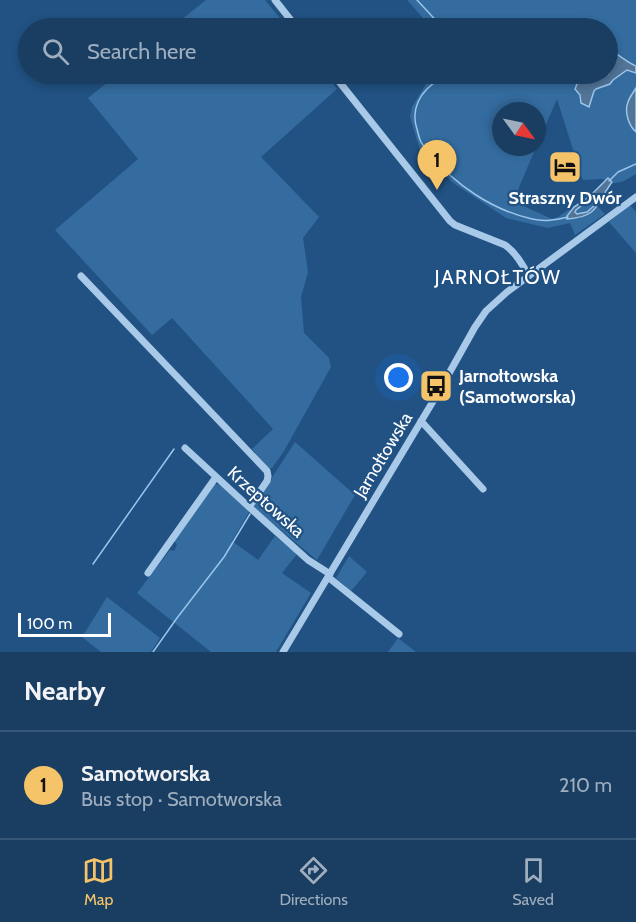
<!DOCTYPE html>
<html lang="en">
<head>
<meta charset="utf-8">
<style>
  body { margin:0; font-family:Cabin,sans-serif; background:#26496b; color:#f1f3f6 }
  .compass { position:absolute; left:492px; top:102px; width:54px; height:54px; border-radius:50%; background:#193e62; box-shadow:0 3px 9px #0003; rotate:123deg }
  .scale { position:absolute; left:18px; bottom:15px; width:93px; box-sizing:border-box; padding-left:6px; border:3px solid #fff; border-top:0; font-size:16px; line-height:21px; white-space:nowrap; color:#fff; -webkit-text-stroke:4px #215283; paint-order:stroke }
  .you { position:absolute; left:399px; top:378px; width:21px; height:21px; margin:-15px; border:4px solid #fff; border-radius:50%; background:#1a73e8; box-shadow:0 0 0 9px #1a73e833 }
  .badge { display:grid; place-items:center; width:39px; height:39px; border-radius:50%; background:#f5c469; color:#111; font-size:20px; font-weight:700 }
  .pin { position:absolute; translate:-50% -50px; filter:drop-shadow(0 2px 3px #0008) }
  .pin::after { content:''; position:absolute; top:32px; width:21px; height:18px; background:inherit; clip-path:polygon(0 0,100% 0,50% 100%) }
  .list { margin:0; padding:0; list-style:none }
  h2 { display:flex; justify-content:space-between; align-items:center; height:78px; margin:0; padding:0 24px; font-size:26px }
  h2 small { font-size:20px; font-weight:400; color:#9faebe }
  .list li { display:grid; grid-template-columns:39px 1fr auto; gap:18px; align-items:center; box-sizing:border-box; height:108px; padding:0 24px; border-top:2px solid #375777 }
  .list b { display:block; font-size:22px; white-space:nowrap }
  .list p { margin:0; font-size:20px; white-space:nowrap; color:#9faebe }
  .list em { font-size:20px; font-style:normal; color:#9faebe }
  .icon { flex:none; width:33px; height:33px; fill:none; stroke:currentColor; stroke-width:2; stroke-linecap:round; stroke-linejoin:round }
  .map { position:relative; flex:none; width:636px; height:652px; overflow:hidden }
  .search { position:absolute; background:#193e62; box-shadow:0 3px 9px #0003; left:18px; right:18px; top:18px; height:66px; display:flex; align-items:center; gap:15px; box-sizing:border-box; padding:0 21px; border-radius:33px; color:#9faebe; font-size:22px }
  .sheet { height:186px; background:#193e62 }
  nav { display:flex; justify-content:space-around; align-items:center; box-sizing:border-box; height:84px; border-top:2px solid #375777; background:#193e62; font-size:16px; color:#9faebe }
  nav a { display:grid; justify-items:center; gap:3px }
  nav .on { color:#f5c469 }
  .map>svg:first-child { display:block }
  .green { fill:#346ca0 }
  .water { fill:#517497; stroke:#9bc5ea; stroke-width:1.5; fill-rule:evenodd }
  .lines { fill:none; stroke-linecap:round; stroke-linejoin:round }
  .stream { stroke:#9bc5ea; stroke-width:1.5 }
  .minor { stroke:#a8c9e8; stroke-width:7 }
  .labels { text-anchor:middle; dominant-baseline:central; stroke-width:4.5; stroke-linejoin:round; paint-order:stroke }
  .poi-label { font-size:18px; font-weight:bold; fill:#fff; stroke:#215283 }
  .street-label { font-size:18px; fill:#fff; stroke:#215283 }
  .neighbourhood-label { font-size:20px; letter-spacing:1.5px; fill:#fff; stroke:#215283 }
</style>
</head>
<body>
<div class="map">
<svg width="636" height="652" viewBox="0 0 636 652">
  <rect width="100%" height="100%" fill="#215283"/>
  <path class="green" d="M206,0H265L288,28H171Z
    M407,0H636V174L622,182L614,183L602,179L583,180L579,170L582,167L577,159L578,158L577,155L575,156L557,99L537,145V111H501V147H536L515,197L519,204L552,219L558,217L588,196L589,197C581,203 572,207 567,216L579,218L598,207L605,214L575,235L570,223L548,228L506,218L452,182L420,150L410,117L412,107L426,84L437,74H608V28H432Z
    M118,74H325L337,89L261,157L319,217L303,238L308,272L301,297L304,333L329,358L331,367L284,451L272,468H269L252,449L273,429L172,318L152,335L55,230L138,159L88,98Z
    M591,199L596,204L587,212L577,214L575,212L576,210Z
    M630,205L636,212V253L609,222Z
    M295,442L355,495L317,560L253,507Z
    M214,484L222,485L249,512L232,541L258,560L275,536L297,554L282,573L311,593L276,652H211L137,593L170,550L174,551L177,545L174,541Z
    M349,556L367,572L351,591L336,578Z
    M107,597L160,638L151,652H101L82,637Z
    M398,638L416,652H388Z"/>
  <path class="water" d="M608,50C618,53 626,62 636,66V73L627,70L613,80L610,84L596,89L594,91L589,107L581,103L580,95L575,89L581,74H608Z
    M636,88V132C629,126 624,112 628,102C629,98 633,93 636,88Z
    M608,178L612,182C596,204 599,217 567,219V216L574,207L588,198ZM590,199L595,205L587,212L577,214L575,212L576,210Z"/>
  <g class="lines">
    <path class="stream" d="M417,0L443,28
      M446,74C436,82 424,88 418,102C414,111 414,120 417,129C418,133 419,138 421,142C423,146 427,149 429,153C454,184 492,210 532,219C545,222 555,220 568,217
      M609,181L618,172L636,164
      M93,564L174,449
      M153,652L177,618L224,557L250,514"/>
    <path class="minor" d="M275,0L297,28
      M333,74L450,221L455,225L505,245C516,253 522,264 529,276
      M81,276L267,471L268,476L267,481L249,507
      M421,421L483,489
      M185,448L249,507L308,560L330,574
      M148,573L216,477
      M328,577L399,634
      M283,652L438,393L475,327L486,311L507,292L636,197"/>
  </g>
  <defs>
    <g id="hotel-square" transform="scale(1.725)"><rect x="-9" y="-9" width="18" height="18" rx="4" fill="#f5c469" stroke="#215283"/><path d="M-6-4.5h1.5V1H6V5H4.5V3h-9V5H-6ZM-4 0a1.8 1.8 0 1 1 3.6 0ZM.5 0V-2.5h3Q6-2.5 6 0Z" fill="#111"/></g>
    <g id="bus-square" transform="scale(1.725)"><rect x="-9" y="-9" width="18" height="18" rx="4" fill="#f5c469" stroke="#215283"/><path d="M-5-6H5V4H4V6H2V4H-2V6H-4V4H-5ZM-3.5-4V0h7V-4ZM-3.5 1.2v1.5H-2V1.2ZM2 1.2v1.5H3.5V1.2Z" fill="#111"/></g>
  </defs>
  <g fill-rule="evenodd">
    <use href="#hotel-square" x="565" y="167"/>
    <use href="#bus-square" x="436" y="386"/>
  </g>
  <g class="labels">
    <g class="poi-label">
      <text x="565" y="198">Straszny Dwór</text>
      <text x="459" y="376" text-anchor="start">Jarnołtowska<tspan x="459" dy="21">(Samotworska)</tspan></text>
    </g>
    <g class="street-label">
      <text transform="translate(383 455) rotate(-59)">Jarnołtowska</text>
      <text transform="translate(266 502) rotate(42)">Krzeptowska</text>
    </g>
    <g class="neighbourhood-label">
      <text x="498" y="277">JARNOŁTÓW</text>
    </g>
  </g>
</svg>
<svg class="compass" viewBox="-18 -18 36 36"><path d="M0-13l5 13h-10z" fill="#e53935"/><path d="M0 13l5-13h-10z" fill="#9faebe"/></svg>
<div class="scale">100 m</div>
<div class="you"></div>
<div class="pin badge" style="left:437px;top:190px">1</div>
<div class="search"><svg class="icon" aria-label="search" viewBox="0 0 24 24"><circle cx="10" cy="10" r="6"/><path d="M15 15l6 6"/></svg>Search here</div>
</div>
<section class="sheet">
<h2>Nearby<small></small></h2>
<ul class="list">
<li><span class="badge">1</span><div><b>Samotworska</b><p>Bus stop · Samotworska</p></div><em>210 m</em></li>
</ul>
</section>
<nav>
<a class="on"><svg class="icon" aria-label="map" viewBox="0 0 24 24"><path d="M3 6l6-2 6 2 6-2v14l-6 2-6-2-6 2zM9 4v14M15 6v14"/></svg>Map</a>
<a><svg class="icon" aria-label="directions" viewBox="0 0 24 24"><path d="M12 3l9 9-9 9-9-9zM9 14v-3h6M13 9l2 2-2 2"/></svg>Directions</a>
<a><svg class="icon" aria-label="saved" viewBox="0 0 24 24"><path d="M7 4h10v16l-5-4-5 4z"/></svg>Saved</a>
</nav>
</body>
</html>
